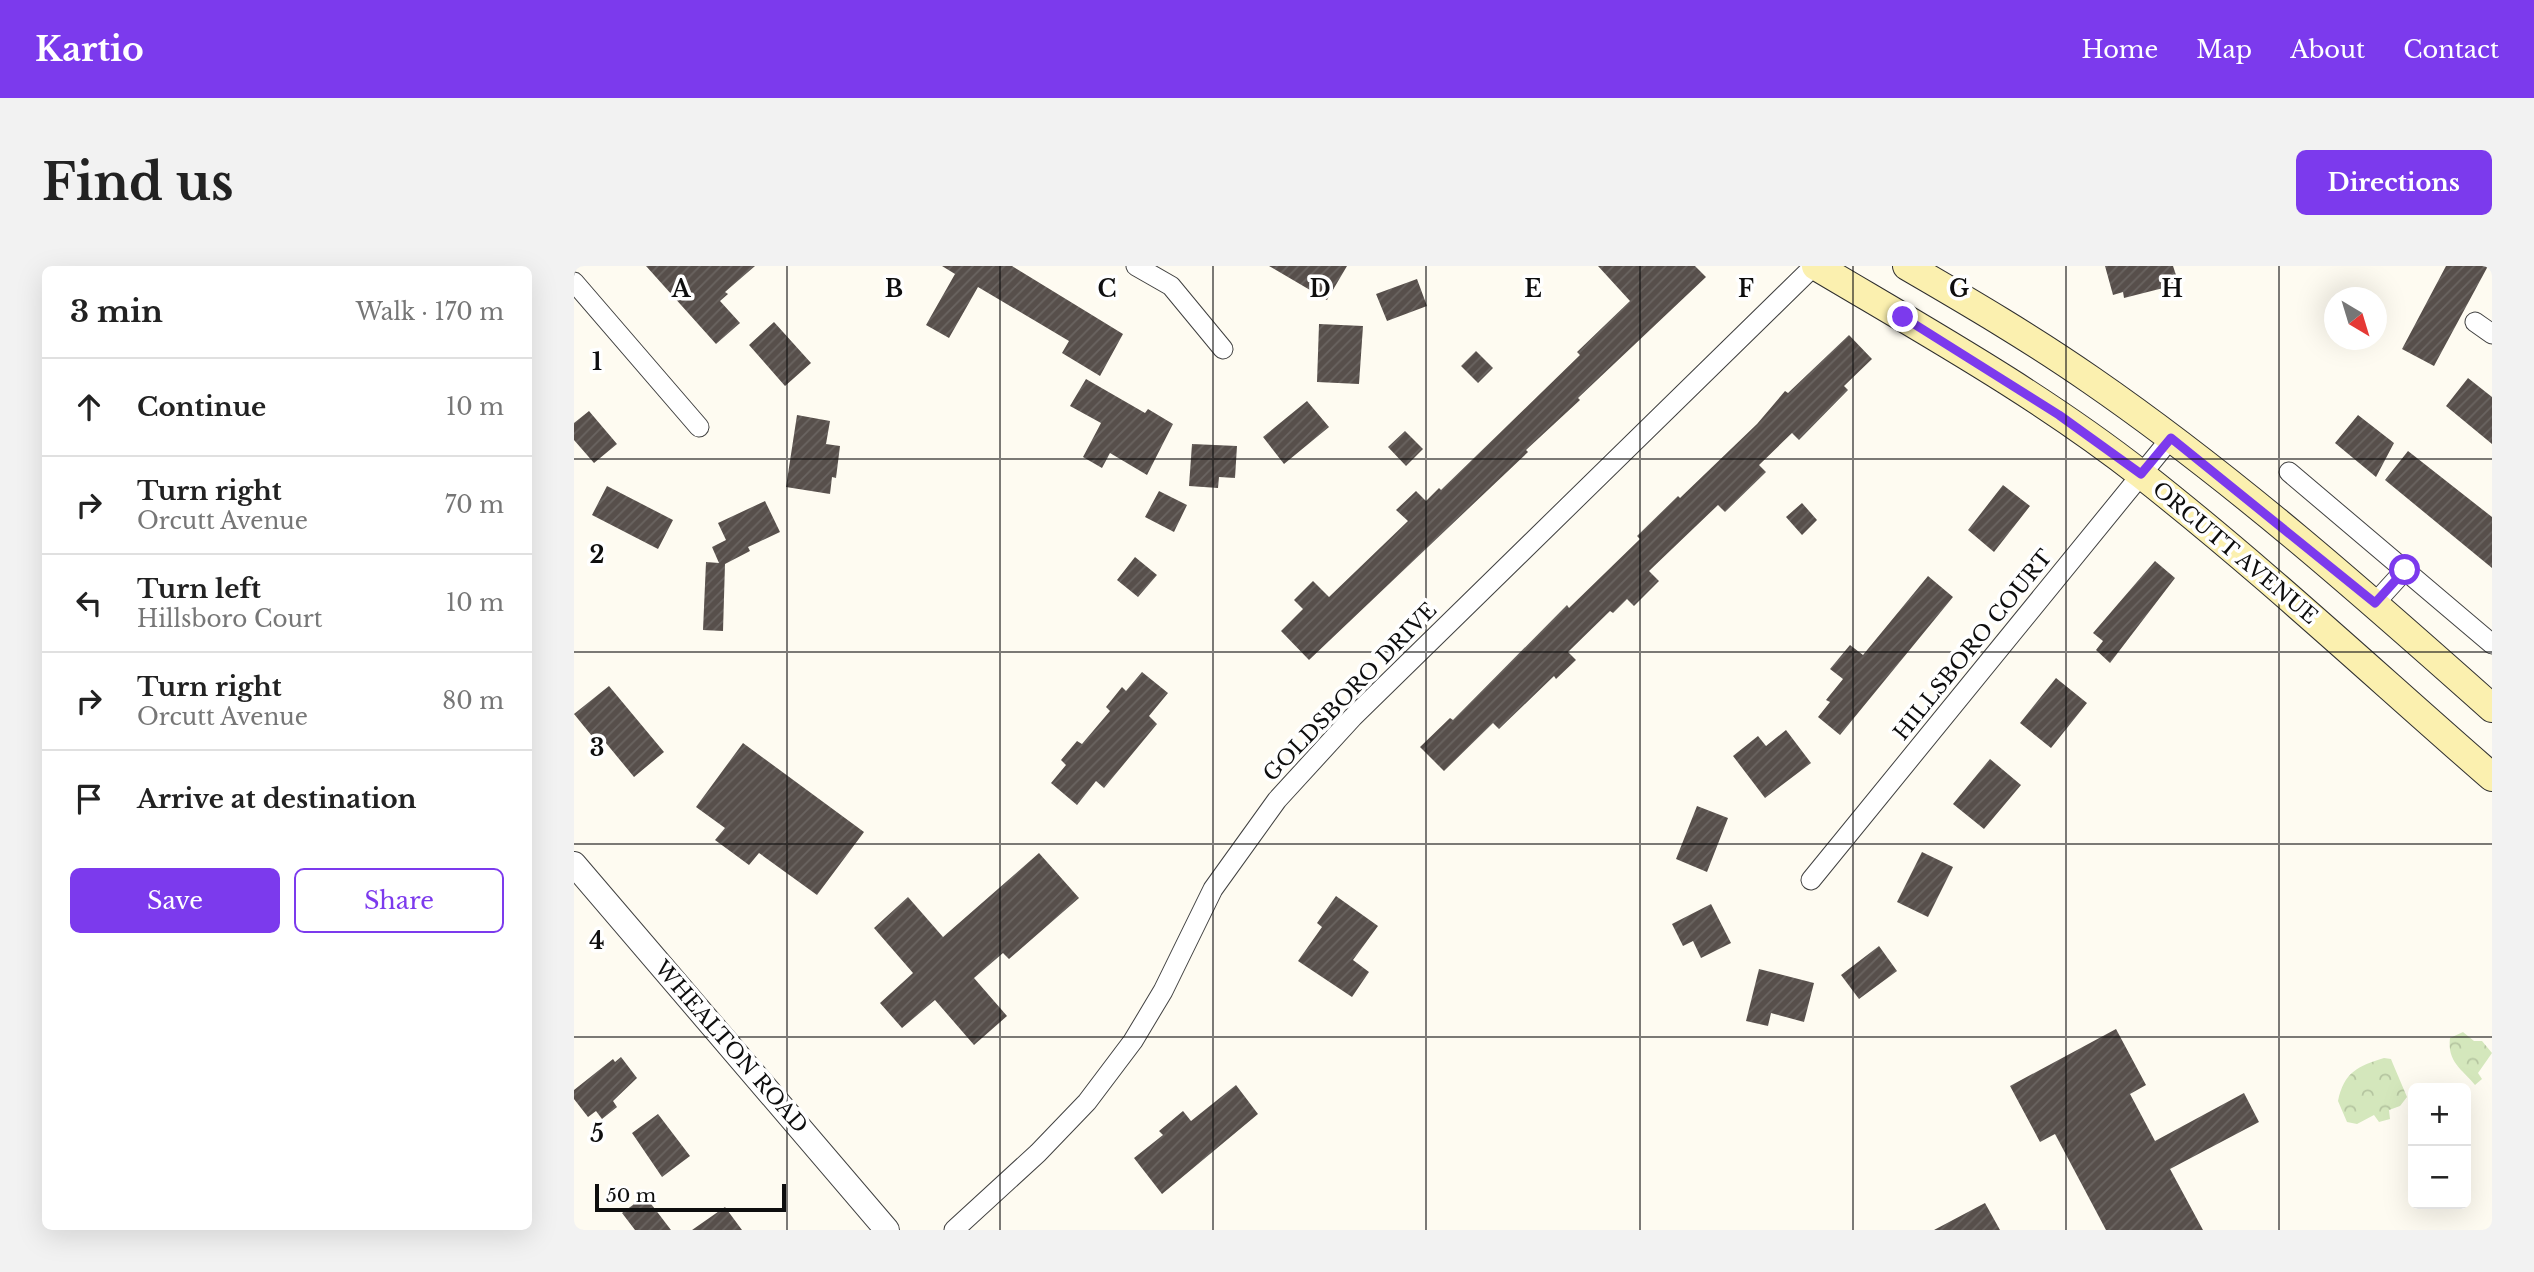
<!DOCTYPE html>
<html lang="en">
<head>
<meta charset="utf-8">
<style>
  body { margin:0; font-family:"Libre Baskerville",serif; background:#f2f2f2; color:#222 }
  .controls { position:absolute; right:21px; bottom:21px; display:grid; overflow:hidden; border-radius:10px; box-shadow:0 7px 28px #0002 }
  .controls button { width:63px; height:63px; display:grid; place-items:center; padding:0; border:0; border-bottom:2px solid #e0e0e0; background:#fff; color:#222; font:35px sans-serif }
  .compass { position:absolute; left:1750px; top:21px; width:63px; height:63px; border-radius:50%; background:#fff; box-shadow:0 7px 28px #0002; rotate:142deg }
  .scale { position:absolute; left:21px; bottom:18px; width:191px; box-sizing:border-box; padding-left:7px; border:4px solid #0e0e0e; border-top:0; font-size:19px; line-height:24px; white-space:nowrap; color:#0e0e0e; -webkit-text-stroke:5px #fff; paint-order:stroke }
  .stop { position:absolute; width:21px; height:21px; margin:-16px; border:5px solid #7c3aed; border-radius:50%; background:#fff }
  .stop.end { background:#7c3aed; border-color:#fff; box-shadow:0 2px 7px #0008 }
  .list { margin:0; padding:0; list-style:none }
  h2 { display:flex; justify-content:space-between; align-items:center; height:91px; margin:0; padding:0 28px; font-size:30px }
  h2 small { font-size:23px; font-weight:400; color:#767676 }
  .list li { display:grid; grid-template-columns:46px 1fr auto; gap:21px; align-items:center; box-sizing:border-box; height:98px; padding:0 28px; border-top:2px solid #e0e0e0 }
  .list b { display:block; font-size:26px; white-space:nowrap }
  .list p { margin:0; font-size:23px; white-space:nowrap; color:#767676 }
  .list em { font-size:23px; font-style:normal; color:#767676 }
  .actions { display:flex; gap:14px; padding:21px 28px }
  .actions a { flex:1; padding:16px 0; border:2px solid #7c3aed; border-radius:10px; text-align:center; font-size:24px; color:#7c3aed }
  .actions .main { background:#7c3aed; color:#fff }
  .icon { flex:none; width:38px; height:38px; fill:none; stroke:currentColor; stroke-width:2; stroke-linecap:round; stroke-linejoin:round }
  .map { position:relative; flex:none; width:1918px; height:964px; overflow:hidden; border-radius:10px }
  header { display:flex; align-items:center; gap:42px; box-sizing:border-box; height:98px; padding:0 35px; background:#7c3aed; color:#fff }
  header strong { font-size:33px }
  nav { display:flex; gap:38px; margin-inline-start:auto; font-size:24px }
  .intro { display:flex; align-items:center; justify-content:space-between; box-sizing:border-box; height:168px; padding:0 42px }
  h1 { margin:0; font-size:49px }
  .button { padding:18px 32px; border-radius:10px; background:#7c3aed; color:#fff; font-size:24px; font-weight:700 }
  main { display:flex; gap:42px; padding:0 42px }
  aside { flex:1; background:#fff; border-radius:10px; box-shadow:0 7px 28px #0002 }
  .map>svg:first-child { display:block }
  .park { fill:url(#park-crowns) }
  .building { fill:url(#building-hatch) }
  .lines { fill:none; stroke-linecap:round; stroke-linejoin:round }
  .minor-casing { stroke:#414141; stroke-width:21 }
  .tertiary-casing { stroke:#414141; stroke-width:26 }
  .secondary-casing { stroke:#303030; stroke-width:30 }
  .minor { stroke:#fff; stroke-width:19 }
  .tertiary { stroke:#fff; stroke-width:24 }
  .secondary { stroke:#fbf0af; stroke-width:28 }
  .route { stroke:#7c3aed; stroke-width:9 }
  .grid { fill:none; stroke:#0e0e0e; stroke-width:2; stroke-opacity:0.55 }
  .labels { text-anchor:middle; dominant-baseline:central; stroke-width:7; stroke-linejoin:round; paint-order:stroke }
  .street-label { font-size:21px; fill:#0e0e0e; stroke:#fff }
  .grid-label { font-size:23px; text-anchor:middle; font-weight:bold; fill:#0e0e0e; stroke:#fff; stroke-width:7; stroke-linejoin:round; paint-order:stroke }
</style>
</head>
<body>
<header>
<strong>Kartio</strong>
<nav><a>Home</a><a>Map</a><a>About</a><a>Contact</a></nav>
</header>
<div class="intro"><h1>Find us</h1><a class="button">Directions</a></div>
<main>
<aside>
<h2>3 min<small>Walk · 170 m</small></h2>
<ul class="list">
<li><svg class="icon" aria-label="ahead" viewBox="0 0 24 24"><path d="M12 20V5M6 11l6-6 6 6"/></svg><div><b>Continue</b></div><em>10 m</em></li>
<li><svg class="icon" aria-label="right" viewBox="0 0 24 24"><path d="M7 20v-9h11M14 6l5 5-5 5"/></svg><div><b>Turn right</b><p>Orcutt Avenue</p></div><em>70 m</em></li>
<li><svg class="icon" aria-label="left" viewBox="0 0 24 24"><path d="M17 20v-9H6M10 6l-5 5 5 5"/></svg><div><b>Turn left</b><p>Hillsboro Court</p></div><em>10 m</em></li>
<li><svg class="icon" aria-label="right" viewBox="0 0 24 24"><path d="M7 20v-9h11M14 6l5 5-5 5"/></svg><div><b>Turn right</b><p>Orcutt Avenue</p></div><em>80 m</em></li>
<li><svg class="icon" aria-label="arrive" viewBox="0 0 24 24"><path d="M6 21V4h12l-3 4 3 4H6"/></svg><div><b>Arrive at destination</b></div></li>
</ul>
<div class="actions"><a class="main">Save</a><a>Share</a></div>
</aside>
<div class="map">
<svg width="1918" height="964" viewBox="0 0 1918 964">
  <defs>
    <pattern id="park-crowns" width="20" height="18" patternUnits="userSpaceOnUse" patternTransform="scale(1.75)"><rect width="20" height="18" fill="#d4e7bc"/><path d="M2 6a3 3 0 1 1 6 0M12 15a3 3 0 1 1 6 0" fill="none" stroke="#b5c5a0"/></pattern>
    <pattern id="building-hatch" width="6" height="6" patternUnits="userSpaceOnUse" patternTransform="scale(1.75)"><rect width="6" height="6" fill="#574f4b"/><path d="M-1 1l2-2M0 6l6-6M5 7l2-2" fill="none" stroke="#6a6461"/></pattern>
  </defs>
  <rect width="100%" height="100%" fill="#fefbf1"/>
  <path class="park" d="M1889,766L1900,775H1908L1918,787L1904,807L1908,813L1901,819C1888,803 1873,796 1876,772Z
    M1810,792L1817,793L1819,798L1833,831L1826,840L1815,844L1816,853L1805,856L1800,849L1783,858L1773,856L1764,835C1770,806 1784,800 1810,792Z"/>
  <path class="building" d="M72,0H181L151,26L154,28L146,35L166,57L142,78Z
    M368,0H438L549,68L526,110L488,87L495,75L404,21L375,72L352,59L381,8Z
    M695,0H773L753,34Z
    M1024,0H1121L1132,11L1004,132L1006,134L952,184L954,186L735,394L707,365L729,343L720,334L739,315L755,331L834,255L822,244L842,225L852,235L865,222L867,224L1006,89L1003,86L1056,35Z
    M1531,0H1599L1605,18L1550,32L1549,26L1539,29Z
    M1872,0H1914L1860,100L1828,83Z
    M843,13L853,40L813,55L802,28Z
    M200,56L237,97L211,120L175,79Z
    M745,58L789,60L785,118L743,116Z
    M1275,69L1298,93L1270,120L1274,124L1225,174L1218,167L1185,199L1192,206L1151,246L1144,239L1075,305L1085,315L1060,340L1053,333L1039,347L1036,345L994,386L1002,394L982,413L980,410L925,463L919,457L870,505L846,481L876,452L879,454L993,339L995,342L1066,273L1063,270L1104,230L1106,232L1183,158L1211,125L1214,127Z
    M902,85L919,102L904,117L887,100Z
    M1894,112L1918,131V178L1872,140Z
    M512,113L571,147L574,143L599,158L573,209L536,187L528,202L509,191L527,157L496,140Z
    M733,135L755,161L710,198L689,171Z
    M15,145L43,178L20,197L0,174V157Z
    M223,149L256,155L252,178L266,180L262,212L258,211L256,228L212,221Z
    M1784,149L1820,177L1802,211L1761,177Z
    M831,165L849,183L832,200L814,181Z
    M618,178L663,180L661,212L645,211L644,222L615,220Z
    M1834,185L1918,251V302L1811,214Z
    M1429,219L1456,240L1420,286L1394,264Z
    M33,220L99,254L84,283L18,249Z
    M585,225L613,239L600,266L571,251Z
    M191,235L206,266L174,281L176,285L151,298L149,365L129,364L132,296L145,297L138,281L152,274L144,257Z
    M1228,237L1243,254L1228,269L1212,251Z
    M561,291L583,309L564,331L543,314Z
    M1581,295L1601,312L1536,397L1522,384L1529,375L1519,367Z
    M1354,310L1379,331L1266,469L1244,451L1256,436L1252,434L1269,413L1256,403L1276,379L1289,389Z
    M568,406L594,427L575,450L583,458L530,522L522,515L503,539L477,517L492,499L487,494L503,475L508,478L536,445L532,441L548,421L552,425Z
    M1482,412L1513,437L1477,482L1446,457Z
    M35,420L90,486L60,511L27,471L22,475L0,448Z
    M1212,464L1237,497L1191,532L1159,490L1184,470L1192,480Z
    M169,477L290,566L243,629L185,587L175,599L141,574L151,562L122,541Z
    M1416,493L1447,519L1410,563L1379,538Z
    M1123,540L1154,552L1133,606L1102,593Z
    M1348,586L1379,601L1354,651L1323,636Z
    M465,587L505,632L435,693L429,687L400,712L433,750L400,779L361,734L328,762L306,737L339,707L300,662L334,631L369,671Z
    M762,630L804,660L779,694L795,706L778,731L724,695L748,661L743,657Z
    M1137,638L1157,677L1127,692L1119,675L1109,680L1098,658Z
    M1305,680L1323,705L1285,733L1267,709Z
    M1185,703L1240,717L1230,756L1197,747L1194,760L1172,755Z
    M1542,763L1572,819L1556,828L1581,875L1670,827L1685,856L1596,903L1629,964H1532L1481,868L1466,876L1436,820Z
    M47,791L63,812L39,835L43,841L28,853L22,845L14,851L0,833V824L39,793L41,796Z
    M662,819L684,848L588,928L560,892L589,869L585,865L609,845L617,855Z
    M84,848L116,890L88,911L58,867Z
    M71,930L97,964H61L48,947Z
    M1411,937L1426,964H1360Z
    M151,941L168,964H118Z"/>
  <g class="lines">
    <g class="minor-casing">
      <path id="minor" d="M562,0L597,20L649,83
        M0,16L125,161
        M1901,56L1918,68
        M1715,206L1918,378
        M1801,337L1831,304
        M1237,614L1597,172
        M380,964L464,887L513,836L559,775L589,725L639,623L703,534L779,451L1240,0"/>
    </g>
    <g class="tertiary-casing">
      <path id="tertiary" d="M0,598L313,964"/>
    </g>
    <g class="secondary-casing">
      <path id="secondary" d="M1242,0C1353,66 1466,129 1568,209C1689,304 1802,410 1918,511
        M1333,0C1395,36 1458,73 1517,114C1659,212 1790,328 1918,442"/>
    </g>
    <use href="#minor" class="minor"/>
    <use href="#tertiary" class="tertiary"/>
    <use href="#secondary" class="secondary"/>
  </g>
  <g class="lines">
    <path class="route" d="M1329,51L1485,149L1567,208L1597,172L1801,337L1831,304"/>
  </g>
  <path class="grid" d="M213,0V964M426,0V964M639,0V964M852,0V964M1066,0V964M1279,0V964M1492,0V964M1705,0V964M0,193H1918M0,386H1918M0,578H1918M0,771H1918"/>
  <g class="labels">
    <g class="street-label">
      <text transform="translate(1661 287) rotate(40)">ORCUTT AVENUE</text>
      <text transform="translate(1399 379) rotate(-51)">HILLSBORO COURT</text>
      <text transform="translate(776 426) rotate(-46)">GOLDSBORO DRIVE</text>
      <text transform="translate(157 781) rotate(49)">WHEALTON ROAD</text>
    </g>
  </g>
  <g class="grid-label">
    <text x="107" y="31">A</text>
    <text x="320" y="31">B</text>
    <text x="533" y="31">C</text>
    <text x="746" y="31">D</text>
    <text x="959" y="31">E</text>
    <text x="1172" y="31">F</text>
    <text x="1385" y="31">G</text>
    <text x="1598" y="31">H</text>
    <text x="23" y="104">1</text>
    <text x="23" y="297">2</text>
    <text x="23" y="490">3</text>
    <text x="23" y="683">4</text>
    <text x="23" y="876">5</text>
  </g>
</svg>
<div class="controls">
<button>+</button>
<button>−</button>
</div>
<svg class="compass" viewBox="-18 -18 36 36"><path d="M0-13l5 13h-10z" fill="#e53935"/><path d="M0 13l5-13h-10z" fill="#767676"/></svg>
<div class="scale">50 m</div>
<div class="stop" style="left:1831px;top:304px"></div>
<div class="stop end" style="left:1329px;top:51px"></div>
</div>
</main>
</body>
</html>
